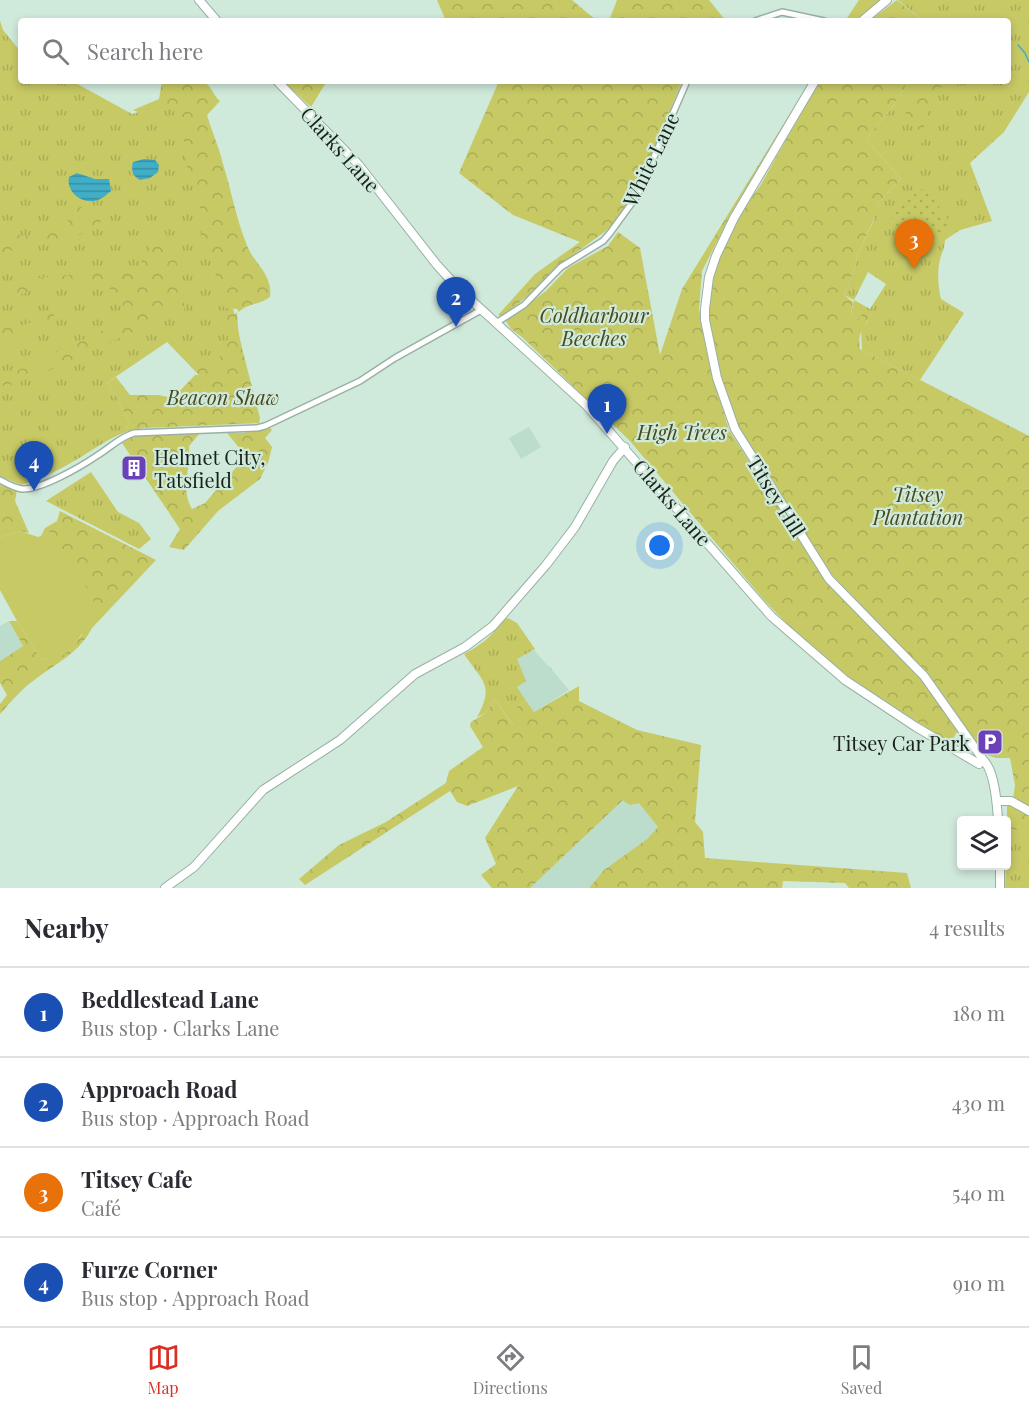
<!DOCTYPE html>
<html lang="en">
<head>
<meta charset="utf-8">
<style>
  body { margin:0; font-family:"Playfair Display",serif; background:#f2f2f3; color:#2b2b33 }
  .controls { position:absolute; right:18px; bottom:18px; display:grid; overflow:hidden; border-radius:6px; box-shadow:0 3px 9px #0003 }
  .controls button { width:54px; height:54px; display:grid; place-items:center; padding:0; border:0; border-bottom:2px solid #e1e1e2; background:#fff; color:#2b2b33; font:30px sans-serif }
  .you { position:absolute; left:660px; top:546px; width:21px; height:21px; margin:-15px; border:4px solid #fff; border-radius:50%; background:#1a73e8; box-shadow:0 0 0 9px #1a73e833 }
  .badge { display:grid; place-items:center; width:39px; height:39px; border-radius:50%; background:#d93025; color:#fff; font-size:20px; font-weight:700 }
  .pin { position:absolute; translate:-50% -50px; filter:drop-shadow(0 2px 3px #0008) }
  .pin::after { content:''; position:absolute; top:32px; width:21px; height:18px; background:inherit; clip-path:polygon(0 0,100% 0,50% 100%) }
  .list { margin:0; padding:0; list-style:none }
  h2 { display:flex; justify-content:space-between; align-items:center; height:78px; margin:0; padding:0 24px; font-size:26px }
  h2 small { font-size:20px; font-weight:400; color:#7c7c81 }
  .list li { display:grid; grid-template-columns:39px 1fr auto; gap:18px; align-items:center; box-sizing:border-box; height:90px; padding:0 24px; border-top:2px solid #e1e1e2 }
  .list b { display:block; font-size:22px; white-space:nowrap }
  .list p { margin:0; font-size:20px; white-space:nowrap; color:#7c7c81 }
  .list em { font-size:20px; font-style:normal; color:#7c7c81 }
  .icon { flex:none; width:33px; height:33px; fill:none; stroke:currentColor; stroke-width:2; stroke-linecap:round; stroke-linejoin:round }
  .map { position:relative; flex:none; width:1029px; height:888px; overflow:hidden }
  .search { position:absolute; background:#fff; box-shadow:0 3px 9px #0003; left:18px; right:18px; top:18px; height:66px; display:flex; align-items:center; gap:15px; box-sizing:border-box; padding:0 21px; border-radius:6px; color:#7c7c81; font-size:22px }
  .sheet { height:438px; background:#fff }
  nav { display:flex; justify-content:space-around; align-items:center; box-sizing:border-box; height:84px; border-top:2px solid #e1e1e2; background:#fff; font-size:16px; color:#7c7c81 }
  nav a { display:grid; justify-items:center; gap:3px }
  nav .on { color:#d93025 }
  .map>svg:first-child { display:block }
  .built { fill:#bcdccc }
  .grass { fill:url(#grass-tufts); fill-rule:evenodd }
  .forest { fill:url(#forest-crowns) }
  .park { fill:#c7c965 }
  .garden { fill:url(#garden-dots) }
  .water { fill:url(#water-rules) }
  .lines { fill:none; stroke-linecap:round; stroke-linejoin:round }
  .stream { stroke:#41aec8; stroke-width:1.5 }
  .street-casing { stroke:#98b1a4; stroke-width:8 }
  .secondary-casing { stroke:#98b1a4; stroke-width:10 }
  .street { stroke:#fff; stroke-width:5 }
  .secondary { stroke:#fff; stroke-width:8 }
  .labels { text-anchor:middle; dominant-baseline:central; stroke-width:4.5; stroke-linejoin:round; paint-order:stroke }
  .street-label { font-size:20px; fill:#18211c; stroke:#cfe9db }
  .park-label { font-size:20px; font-style:italic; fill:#49491e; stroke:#cfe9db }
  .poi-label { font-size:20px; fill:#18211c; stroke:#cfe9db; text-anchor:start }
</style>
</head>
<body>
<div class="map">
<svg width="1029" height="888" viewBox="0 0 1029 888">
  <defs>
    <pattern id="grass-tufts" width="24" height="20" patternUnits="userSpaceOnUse" patternTransform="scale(1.5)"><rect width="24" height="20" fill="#c7c965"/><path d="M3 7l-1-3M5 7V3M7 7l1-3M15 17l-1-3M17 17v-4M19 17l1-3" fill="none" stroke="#aaac57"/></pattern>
    <pattern id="forest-crowns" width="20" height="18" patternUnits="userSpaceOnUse" patternTransform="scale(1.5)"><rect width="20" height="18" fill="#c7c965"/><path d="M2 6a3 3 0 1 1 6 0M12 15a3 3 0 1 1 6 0" fill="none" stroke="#aaac57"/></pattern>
    <pattern id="garden-dots" width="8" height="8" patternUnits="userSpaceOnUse" patternTransform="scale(1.5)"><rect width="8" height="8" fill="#c7c965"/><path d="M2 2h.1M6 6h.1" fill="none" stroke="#aaac57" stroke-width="1.8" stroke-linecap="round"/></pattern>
    <pattern id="water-rules" width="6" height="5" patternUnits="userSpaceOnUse" patternTransform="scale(1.5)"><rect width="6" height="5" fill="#41aec8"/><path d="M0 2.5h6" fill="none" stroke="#358da2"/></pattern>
  </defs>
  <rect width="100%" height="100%" fill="#cfe9db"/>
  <path class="built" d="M529,427L541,447L521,459L509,438Z
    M9,621L23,646L0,661V626Z
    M534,650L548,666L552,668V670L569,690L533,713L516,687V659Z
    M623,799L639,802L658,827L647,839L604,870L589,888H530Z"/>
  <path class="grass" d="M898,0H1029V92L1004,132L970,163L992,221L960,230L945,240C945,247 942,252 940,259C937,273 938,286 941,299L964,313L920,380L862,350L861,329L867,323L871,313L858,319L851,314L854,300L844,295L856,265L857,256L875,218V206L901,179L866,139L894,105L905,112L924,84L922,81H1008V21H923ZM868,272L886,284L870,309L854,300Z
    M0,21L3,30L21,52V81H72L132,114L185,99L243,352L199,375L167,342L108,382L130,424L126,427L128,431C108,438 92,451 74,461C57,471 40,479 21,485L0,476Z
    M91,472L118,512L139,523L151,539L139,549L46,501Z
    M508,618L517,623L535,649L517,659L526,681L517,687L526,701L515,708L514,726L494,699L486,713L477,717C495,685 482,681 464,654C479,646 493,637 500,622Z
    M1007,830H1029V888H1005Z"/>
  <path class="forest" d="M437,0H572L597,21H446Z
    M617,0H709L726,21H609Z
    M859,0H882L858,21H845Z
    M897,0L923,21H869Z
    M162,81C173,81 202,78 209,86C213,91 215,97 220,101L207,115C212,132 219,147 223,164C232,193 236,219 248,248C256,265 273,276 270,297C259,305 246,304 239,312L237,309L224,308L222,303L214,268L203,240L199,220L200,206L187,168L185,143L178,132L173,104L140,113L133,110L159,99Z
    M283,81H327L311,107Z
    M499,81H682L635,197L611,227L558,266L531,293L503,316L498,315L535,274L580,242L513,215L459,173Z
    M810,81H813L763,166L731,214L702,271L699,309L709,364L729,430L823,577L923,678L970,746L959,732L956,733L952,742L968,750L969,755L842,673L790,627L764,600L630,441L522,337L511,329L506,321L546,291L568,268L608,246L618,232L640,248L660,355L682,289Z
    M819,81H909L894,105L866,139L901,179L875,206V217L857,256L856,265L844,295L853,302L851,314L858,319L866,310L870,311L871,313C865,330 857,330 860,349L1029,436V807L1013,799L1015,785L1010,758H996L984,754L928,673L872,620L832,575L737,427L719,377L707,312L712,278L725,244L745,207L760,186Z
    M922,81H941C943,95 929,101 927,114C926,121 925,126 921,133L905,113L924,84Z
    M74,200L86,212H94L105,218L90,230L66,241L43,244L0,253V232L14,230L22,237C37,233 53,230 68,224V205Z
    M159,229H163C173,247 179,266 181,286C181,296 186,299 184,310L154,318L137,330L41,374L8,386H0V376L20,369L36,367L58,351L110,327L117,320L124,309C115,262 27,288 0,304V287L19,285L39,278L114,270L124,272L133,271L149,253L151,233Z
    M56,313L50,320L44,321L13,342L0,344V324L6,323C22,333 39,315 56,313Z
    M237,313L240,353L243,352L260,418L259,423L143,428L128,431L126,427L130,424L108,382L116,377L130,395H158L173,398L195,375H199L191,366C223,368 234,344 225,316Z
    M269,427L272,430L265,438L272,447L268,463L260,479L218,511L184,550L169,547L180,529L122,443L134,436L200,433L189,446C191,470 180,488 192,509L205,503L246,456L227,433H243Z
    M0,485L17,490L15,501L29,533L20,531L0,537Z
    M60,511L156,560L92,628C79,653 58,662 37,678C23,687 11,702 0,714V704L7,695L0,683V661L23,646L9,621H17L41,659C64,662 68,649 82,635L58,546L50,532L41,536L45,528L57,521Z
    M579,686V701L637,730L701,745L695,822L703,832L705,858L907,873L911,888H849L845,883L783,881L782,888H589L604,870L647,839L658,827L639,803L630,805L623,800L530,888H492L481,875L496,864L485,838L518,786L467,806L457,802L450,791L305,885L299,879L339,845L386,822L446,783L449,771L483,747L470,726L471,722L486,713L494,699L513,725L515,708L526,701L534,712Z
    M1012,804L1029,816V830H1007V805Z"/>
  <path class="park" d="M909,81H922L924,84L905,113L894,105Z
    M916,132L923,142L904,155L897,145Z
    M20,531L38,537L50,532L92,596L96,609C88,624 70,659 51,660C48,660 45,659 41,659L17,621L0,590V537Z"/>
  <path class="garden" d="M922,189H926L951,224L950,228L918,252L915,251L890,216V212Z"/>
  <path class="water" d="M144,159L155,160L159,165L158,172L150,178L140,180C132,176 131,169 133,162Z
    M77,173L95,179H109L111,191C106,195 101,200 94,201C80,203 66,191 69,177Z"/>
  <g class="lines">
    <path class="stream" d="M1018,45L1025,53L1029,62"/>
    <g class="street-casing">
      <path id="street" d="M755,21L782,12L824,21
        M496,323L524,305L561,267L603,241L610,233L637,196L687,81
        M0,480C7,484 14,488 22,489C41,490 82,466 98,455C111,447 120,437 134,433L257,428L265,426L360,381L395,358L481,310"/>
    </g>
    <g class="secondary-casing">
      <path id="secondary" d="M199,0L217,21
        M862,21L887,0
        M277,81L358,164L437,265L459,289L586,405L771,616L845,680L916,727L979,764L982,758L924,676L829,579L735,429L717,378L705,320V309L709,277L716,256L734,218L815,81
        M982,759C995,769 997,804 998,820
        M997,801H1011L1029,811
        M165,888L194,867L263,790L340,740L415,674L465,647L493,626L546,565L575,527L613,461L625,447
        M1000,888V866"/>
    </g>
    <use href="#street" class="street"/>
    <use href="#secondary" class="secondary"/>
  </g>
  <defs>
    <g id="building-square" transform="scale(1.35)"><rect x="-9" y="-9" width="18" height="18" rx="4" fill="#6b40b8" stroke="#cfe9db"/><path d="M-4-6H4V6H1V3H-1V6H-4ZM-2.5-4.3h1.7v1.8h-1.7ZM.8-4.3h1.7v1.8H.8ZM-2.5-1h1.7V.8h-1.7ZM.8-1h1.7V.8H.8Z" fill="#fff"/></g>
    <g id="parking-square" transform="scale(1.35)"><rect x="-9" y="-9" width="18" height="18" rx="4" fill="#6b40b8" stroke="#cfe9db"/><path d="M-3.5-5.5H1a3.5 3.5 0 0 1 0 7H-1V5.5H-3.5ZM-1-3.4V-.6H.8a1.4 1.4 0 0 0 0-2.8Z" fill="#fff"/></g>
  </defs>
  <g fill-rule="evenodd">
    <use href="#building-square" x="134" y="468"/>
    <use href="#parking-square" x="990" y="742"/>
  </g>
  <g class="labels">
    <g class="street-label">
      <text transform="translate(341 149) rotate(48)">Clarks Lane</text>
      <text transform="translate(650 159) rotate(-64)">White Lane</text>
      <text transform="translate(777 496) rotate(58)">Titsey Hill</text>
      <text transform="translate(673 502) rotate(49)">Clarks Lane</text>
    </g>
    <g class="park-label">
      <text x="594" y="314">Coldharbour<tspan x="594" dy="23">Beeches</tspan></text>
      <text x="223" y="396">Beacon Shaw</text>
      <text x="682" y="431">High Trees</text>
      <text x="918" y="493">Titsey<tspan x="918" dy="23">Plantation</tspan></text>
    </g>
    <g class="poi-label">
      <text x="154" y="456">Helmet City,<tspan x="154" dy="23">Tatsfield</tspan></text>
      <text x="970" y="742" text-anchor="end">Titsey Car Park</text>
    </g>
  </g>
</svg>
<div class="controls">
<button><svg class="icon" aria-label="layers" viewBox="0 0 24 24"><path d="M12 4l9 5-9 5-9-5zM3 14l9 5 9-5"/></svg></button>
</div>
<div class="you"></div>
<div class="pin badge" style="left:607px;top:434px;background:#1a4fb4">1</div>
<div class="pin badge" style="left:456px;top:327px;background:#1a4fb4">2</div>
<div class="pin badge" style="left:914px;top:269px;background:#e8710a">3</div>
<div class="pin badge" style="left:34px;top:491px;background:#1a4fb4">4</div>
<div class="search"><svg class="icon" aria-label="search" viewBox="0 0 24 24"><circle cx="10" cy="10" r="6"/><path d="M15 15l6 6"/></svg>Search here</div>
</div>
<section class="sheet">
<h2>Nearby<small>4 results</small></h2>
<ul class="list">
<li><span class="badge" style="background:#1a4fb4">1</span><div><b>Beddlestead Lane</b><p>Bus stop · Clarks Lane</p></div><em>180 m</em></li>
<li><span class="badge" style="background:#1a4fb4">2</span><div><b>Approach Road</b><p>Bus stop · Approach Road</p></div><em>430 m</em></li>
<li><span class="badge" style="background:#e8710a">3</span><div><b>Titsey Cafe</b><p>Café</p></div><em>540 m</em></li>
<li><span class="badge" style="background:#1a4fb4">4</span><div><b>Furze Corner</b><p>Bus stop · Approach Road</p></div><em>910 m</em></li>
</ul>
</section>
<nav>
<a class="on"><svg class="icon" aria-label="map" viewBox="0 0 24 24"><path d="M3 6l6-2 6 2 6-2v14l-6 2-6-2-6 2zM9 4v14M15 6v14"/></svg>Map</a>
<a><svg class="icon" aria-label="directions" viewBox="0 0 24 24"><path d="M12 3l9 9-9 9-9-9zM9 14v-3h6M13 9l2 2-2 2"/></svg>Directions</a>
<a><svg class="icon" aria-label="saved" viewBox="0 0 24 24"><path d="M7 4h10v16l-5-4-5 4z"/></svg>Saved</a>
</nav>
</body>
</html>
